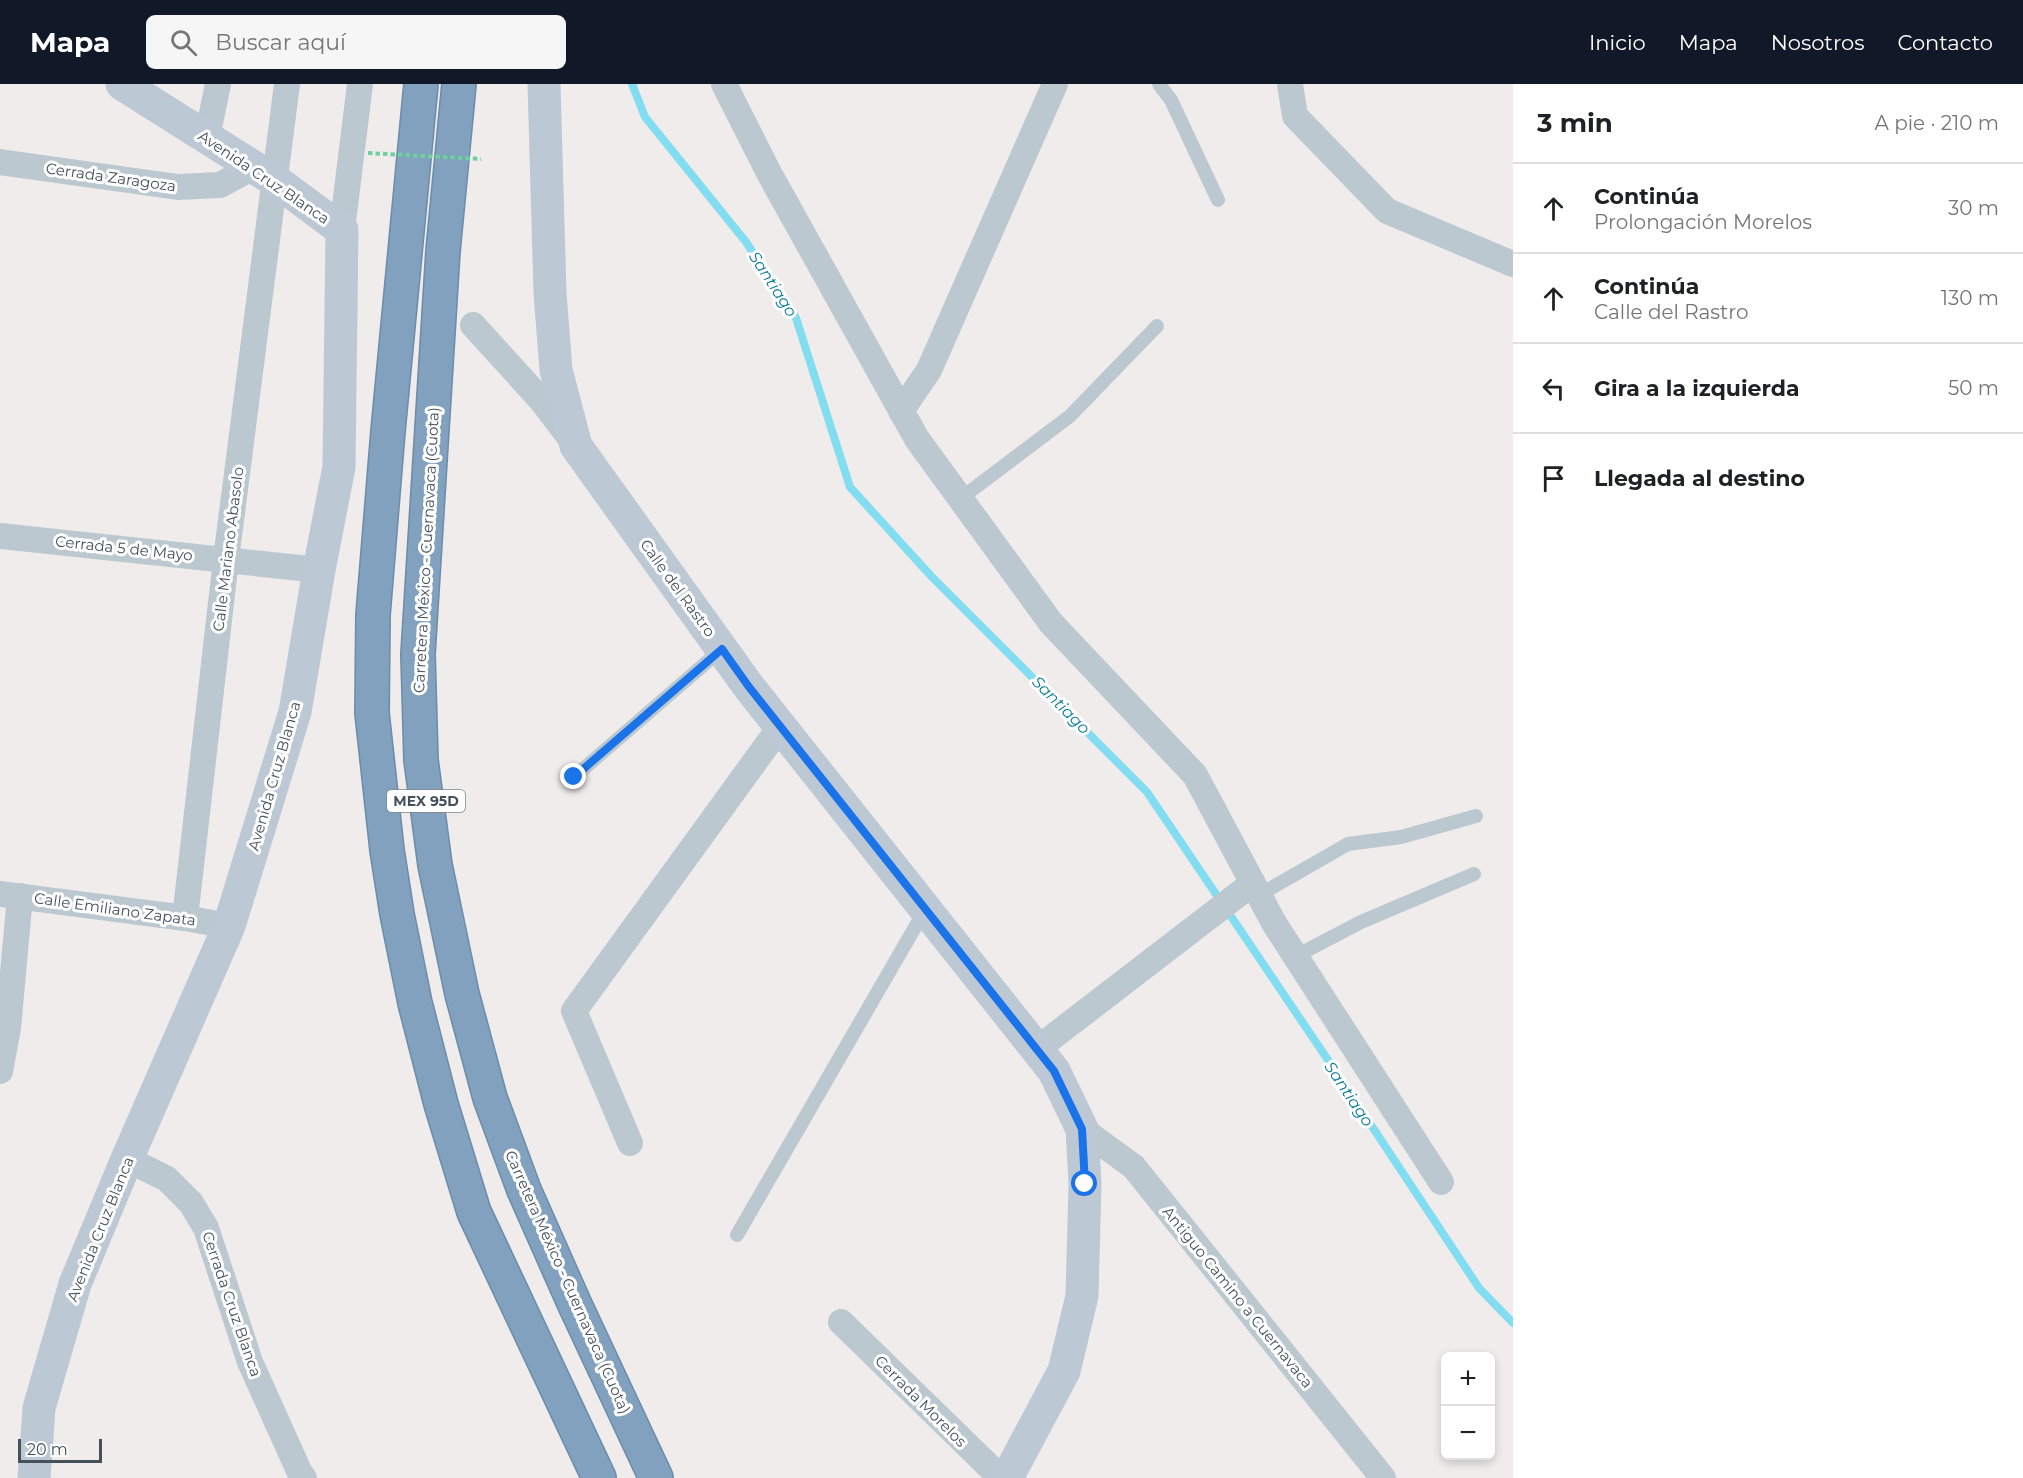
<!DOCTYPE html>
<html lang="es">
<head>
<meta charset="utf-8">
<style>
  body { margin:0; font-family:Montserrat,sans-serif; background:#f6f6f6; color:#202124 }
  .controls { position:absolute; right:18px; bottom:18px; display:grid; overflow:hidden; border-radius:9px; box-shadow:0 3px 9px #0003 }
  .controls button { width:54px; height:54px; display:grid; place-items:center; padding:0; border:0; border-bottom:2px solid #e0e0e0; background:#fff; color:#202124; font:30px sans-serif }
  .scale { position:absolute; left:18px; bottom:15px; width:84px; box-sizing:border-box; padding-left:6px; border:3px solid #44515b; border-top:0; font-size:16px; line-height:21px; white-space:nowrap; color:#44515b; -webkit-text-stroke:4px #fff; paint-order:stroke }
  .stop { position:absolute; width:18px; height:18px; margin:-14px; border:4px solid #1a73e8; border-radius:50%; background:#fff }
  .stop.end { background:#1a73e8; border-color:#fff; box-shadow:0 2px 6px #0008 }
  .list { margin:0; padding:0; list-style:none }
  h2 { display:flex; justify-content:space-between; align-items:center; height:78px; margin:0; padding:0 24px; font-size:26px }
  h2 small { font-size:20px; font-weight:400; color:#757577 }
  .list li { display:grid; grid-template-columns:39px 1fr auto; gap:18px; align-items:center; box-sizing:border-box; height:90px; padding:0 24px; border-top:2px solid #e0e0e0 }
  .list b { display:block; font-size:22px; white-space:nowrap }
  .list p { margin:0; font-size:20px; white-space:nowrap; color:#757577 }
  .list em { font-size:20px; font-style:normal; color:#757577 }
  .icon { flex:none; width:33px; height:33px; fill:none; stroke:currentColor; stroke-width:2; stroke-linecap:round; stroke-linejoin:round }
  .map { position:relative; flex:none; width:1513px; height:1394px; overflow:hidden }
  header { display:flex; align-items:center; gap:36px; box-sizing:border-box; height:84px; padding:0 30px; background:#111827; color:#fff }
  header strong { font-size:28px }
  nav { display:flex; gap:33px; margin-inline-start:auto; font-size:21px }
  .search { width:420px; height:54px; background:#f6f6f6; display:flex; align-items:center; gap:15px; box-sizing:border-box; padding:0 21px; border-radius:9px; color:#757577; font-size:22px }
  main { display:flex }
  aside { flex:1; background:#fff }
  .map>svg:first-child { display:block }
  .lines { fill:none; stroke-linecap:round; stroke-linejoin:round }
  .stream { stroke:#82ddf0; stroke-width:8 }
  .motorway-casing { stroke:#6c8caa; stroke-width:36 }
  .service { stroke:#bcc8d0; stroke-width:14 }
  .minor { stroke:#bcc8d0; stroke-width:26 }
  .secondary { stroke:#bcc9d5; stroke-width:33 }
  .motorway { stroke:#81a1bf; stroke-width:33 }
  .path-bridge { stroke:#6ed09c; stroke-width:4; stroke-dasharray:4.5 3; stroke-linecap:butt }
  .route { stroke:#1a73e8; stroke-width:8 }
  .labels { text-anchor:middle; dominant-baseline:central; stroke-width:6; stroke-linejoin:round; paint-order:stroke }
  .shield { fill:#fff; stroke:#7c858c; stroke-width:1.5 }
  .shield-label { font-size:14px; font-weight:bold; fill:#44515b }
  .street-label { font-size:15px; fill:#44515b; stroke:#fff }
  .water-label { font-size:16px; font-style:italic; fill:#077d96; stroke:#fff }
</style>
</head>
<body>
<header>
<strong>Mapa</strong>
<div class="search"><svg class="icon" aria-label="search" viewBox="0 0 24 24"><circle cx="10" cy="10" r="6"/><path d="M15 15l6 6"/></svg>Buscar aquí</div>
<nav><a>Inicio</a><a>Mapa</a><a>Nosotros</a><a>Contacto</a></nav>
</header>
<main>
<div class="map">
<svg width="1513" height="1394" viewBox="0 0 1513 1394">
  <rect width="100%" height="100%" fill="#f0ecec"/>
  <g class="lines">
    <path class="stream" d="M632,0L645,33L746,158L796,234L850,403L932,493L1147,708L1330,979L1479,1204L1513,1239"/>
    <g class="motorway-casing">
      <path id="motorway" d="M421,0L388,347L373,531L372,629L387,766L397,830L415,919L441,1020L474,1128L599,1394
        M459,0L443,167L418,570L421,676L435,781L462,910L490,1014L524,1106L575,1221L656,1394"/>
    </g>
    <path class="service" d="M1159,0L1171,16L1218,116
      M960,415L1070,332L1157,242
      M574,693L722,565
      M1259,811L1348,760L1401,753L1476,732
      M1296,872L1361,838L1474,790
      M737,1151L925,826"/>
    <path class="minor" d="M724,0L769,89L917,355L1051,539L1195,691L1274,839L1441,1098
      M1290,0L1295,32L1387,127L1513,180
      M207,54L218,0
      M0,78L178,103L220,101L253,83
      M342,146L360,0
      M473,241L542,317L571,355
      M901,327L929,286L1055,0
      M0,452L319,486
      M0,810L185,834L229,842
      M185,834L226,475L287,0
      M1037,965L1253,799
      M0,987L8,944L20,812
      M1082,1045L1134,1083L1383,1394
      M630,1059L574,927L780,643
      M127,1075L167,1095L191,1119L206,1144L250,1278L300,1389L304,1394
      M841,1238L1001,1394"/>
    <path class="secondary" d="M544,0L550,209L556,286L576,362L749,603L1054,987L1082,1045L1085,1100L1082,1212L1064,1287L1007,1394
      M34,1394L39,1324L75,1200L127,1075L229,842L295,628L319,486L339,383L342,146L276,97L122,0"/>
    <use href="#motorway" class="motorway"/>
    <path class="path-bridge" d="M368,69L481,75"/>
  </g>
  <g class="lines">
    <path class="route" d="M574,693L722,565L749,603L1054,987L1082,1045L1085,1100"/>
  </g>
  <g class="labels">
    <rect class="shield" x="387" y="706" width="78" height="22" rx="4.5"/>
    <g class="shield-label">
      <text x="426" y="717">MEX 95D</text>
    </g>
    <g class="street-label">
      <text transform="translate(111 93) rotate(8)">Cerrada Zaragoza</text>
      <text transform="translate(264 93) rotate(34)">Avenida Cruz Blanca</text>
      <text transform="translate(124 464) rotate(6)">Cerrada 5 de Mayo</text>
      <text transform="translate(228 465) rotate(-83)">Calle Mariano Abasolo</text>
      <text transform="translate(426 466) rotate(-87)">Carretera México - Cuernavaca (Cuota)</text>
      <text transform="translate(678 504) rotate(54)">Calle del Rastro</text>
      <text transform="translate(274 692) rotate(-74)">Avenida Cruz Blanca</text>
      <text transform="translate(115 825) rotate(8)">Calle Emiliano Zapata</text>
      <text transform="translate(100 1145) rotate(-68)">Avenida Cruz Blanca</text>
      <text transform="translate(568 1198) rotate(66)">Carretera México - Cuernavaca (Cuota)</text>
      <text transform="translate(1238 1213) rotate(51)">Antiguo Camino a Cuernavaca</text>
      <text transform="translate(232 1220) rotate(71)">Cerrada Cruz Blanca</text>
      <text transform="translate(921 1317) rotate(45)">Cerrada Morelos</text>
    </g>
    <g class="water-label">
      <text transform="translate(773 200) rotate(57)">Santiago</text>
      <text transform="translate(1061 621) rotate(45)">Santiago</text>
      <text transform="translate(1349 1010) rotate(56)">Santiago</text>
    </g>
  </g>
</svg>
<div class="controls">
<button>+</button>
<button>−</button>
</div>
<div class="scale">20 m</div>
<div class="stop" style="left:1085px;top:1100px"></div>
<div class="stop end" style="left:574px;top:693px"></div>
</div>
<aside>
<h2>3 min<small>A pie · 210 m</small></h2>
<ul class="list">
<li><svg class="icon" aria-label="ahead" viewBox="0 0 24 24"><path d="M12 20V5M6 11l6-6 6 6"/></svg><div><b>Continúa</b><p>Prolongación Morelos</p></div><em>30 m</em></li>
<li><svg class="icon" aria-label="ahead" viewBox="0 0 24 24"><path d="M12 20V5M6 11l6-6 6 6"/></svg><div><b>Continúa</b><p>Calle del Rastro</p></div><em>130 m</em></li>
<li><svg class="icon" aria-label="left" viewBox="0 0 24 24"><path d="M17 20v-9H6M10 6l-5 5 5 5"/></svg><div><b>Gira a la izquierda</b></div><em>50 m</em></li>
<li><svg class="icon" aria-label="arrive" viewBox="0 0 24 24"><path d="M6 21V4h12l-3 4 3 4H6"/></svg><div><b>Llegada al destino</b></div></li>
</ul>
</aside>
</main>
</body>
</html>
